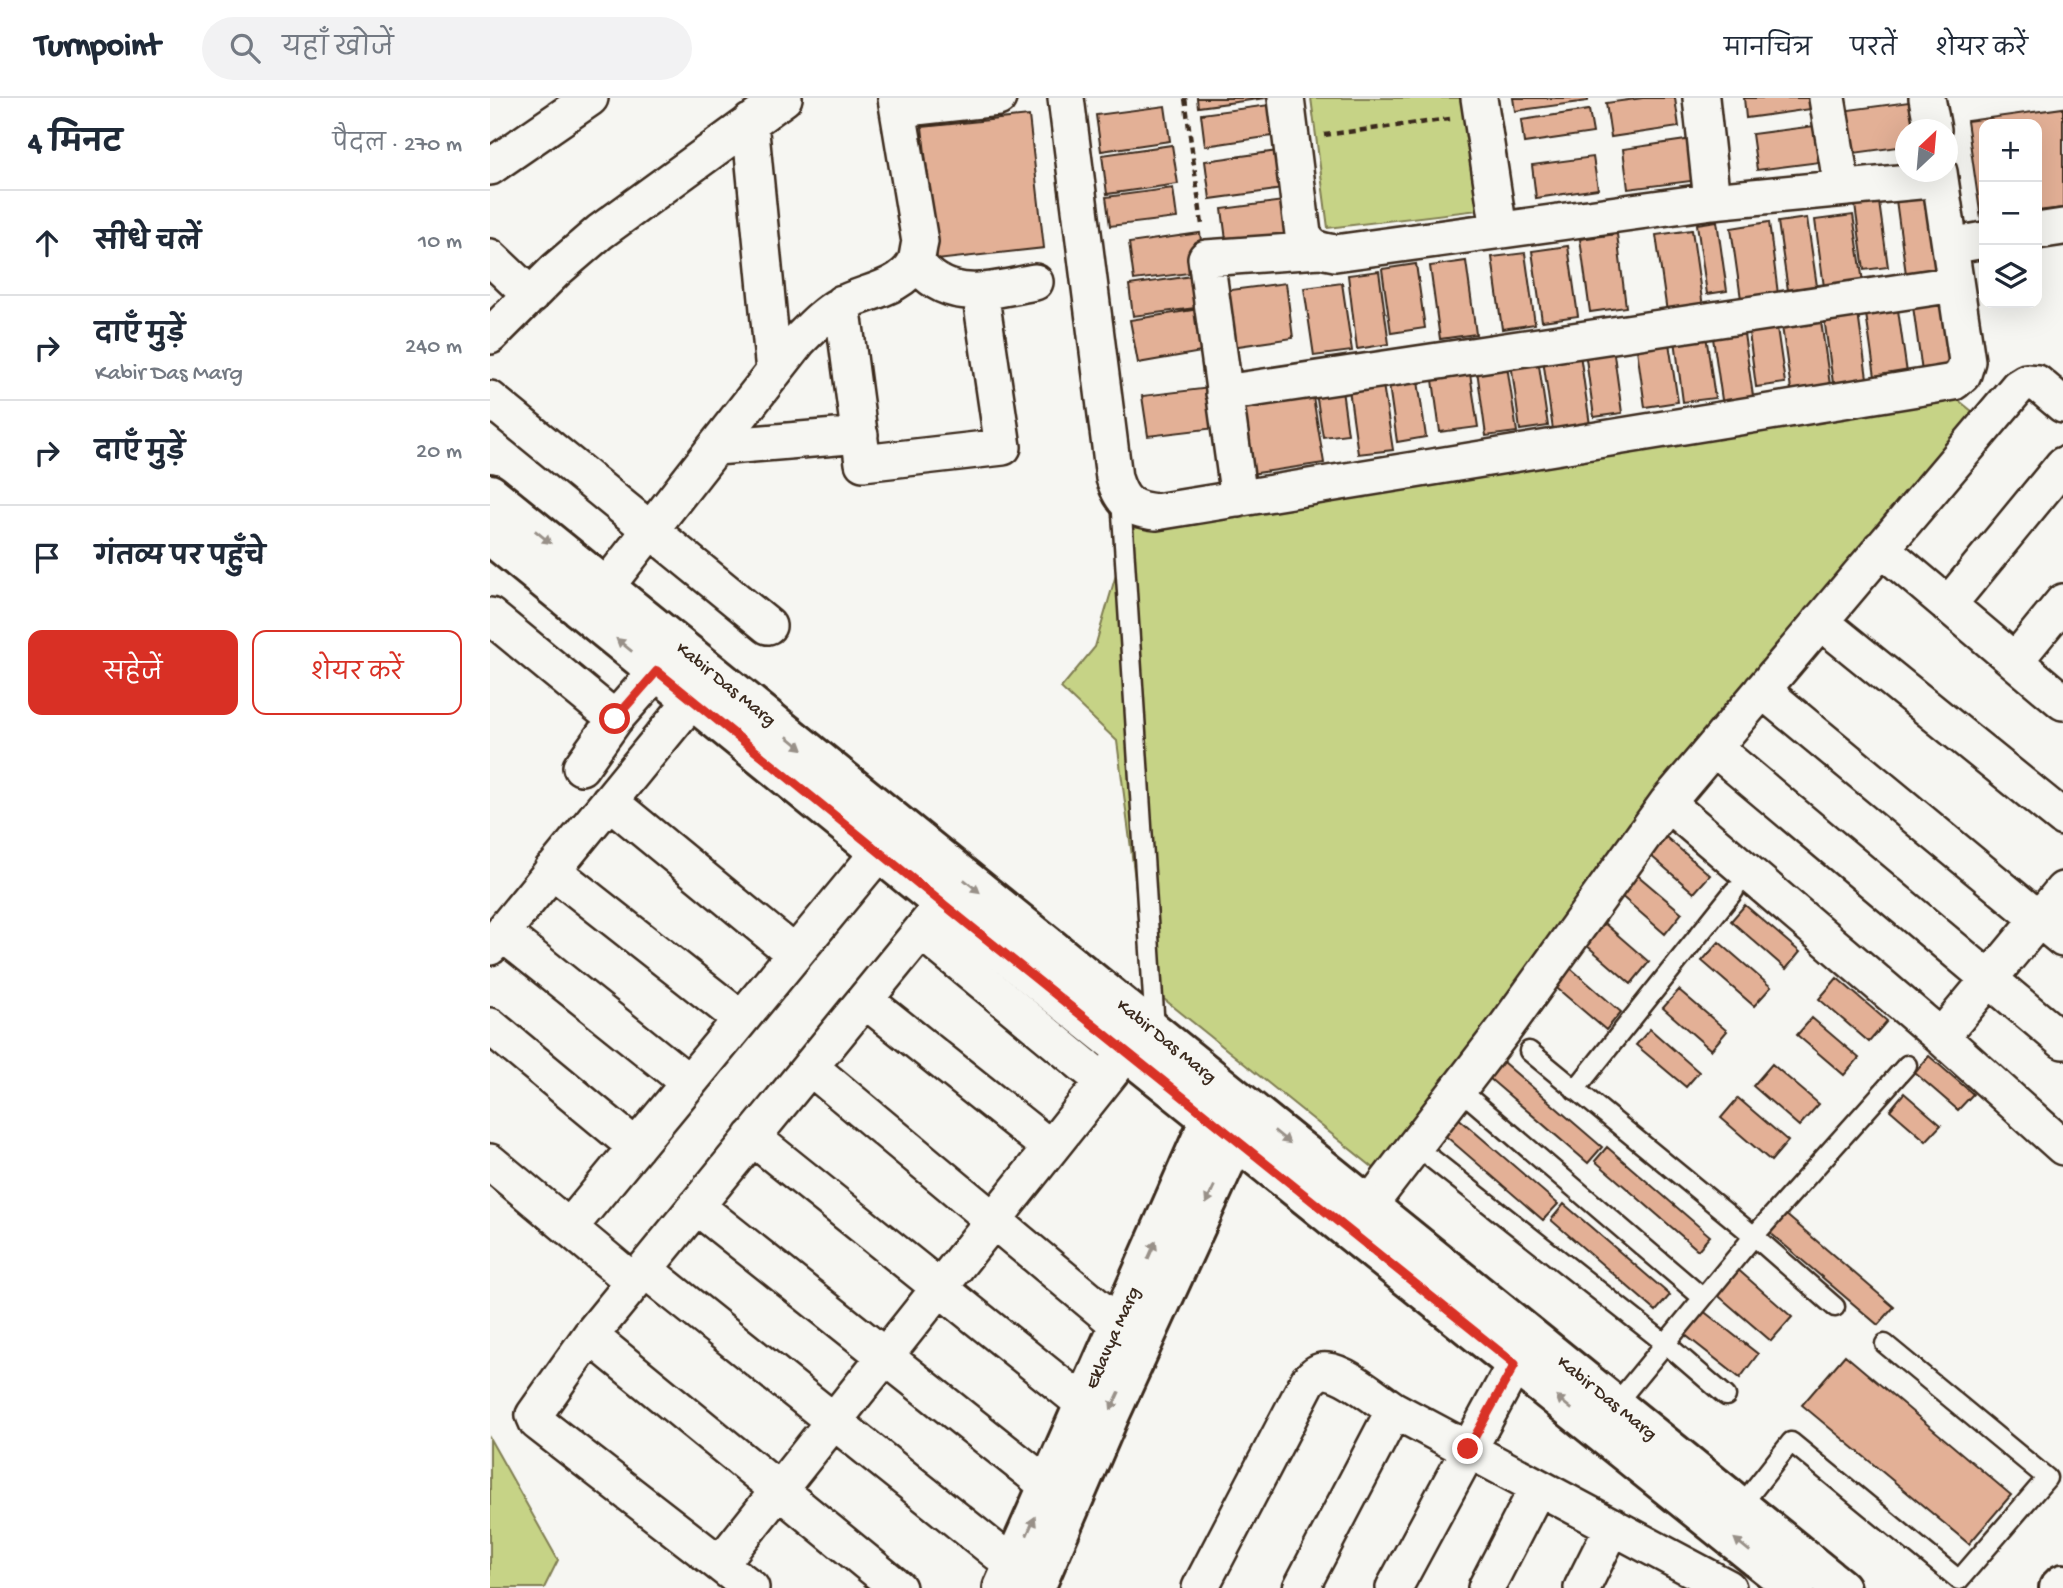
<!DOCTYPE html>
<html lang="hi">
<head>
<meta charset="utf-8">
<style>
  body { margin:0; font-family:"Gochi Hand","Playpen Sans Deva",sans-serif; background:#f2f2f3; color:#1f2937 }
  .controls { position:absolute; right:21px; top:21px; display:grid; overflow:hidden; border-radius:14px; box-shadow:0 7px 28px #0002 }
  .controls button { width:63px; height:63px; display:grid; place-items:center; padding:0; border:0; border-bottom:2px solid #e0e1e3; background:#fff; color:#1f2937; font:35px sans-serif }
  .compass { position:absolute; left:1405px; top:21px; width:63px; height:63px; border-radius:50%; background:#fff; box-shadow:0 7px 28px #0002; rotate:26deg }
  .stop { position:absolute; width:21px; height:21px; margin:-16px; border:5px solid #d93025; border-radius:50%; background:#fff }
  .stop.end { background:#d93025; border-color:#fff; box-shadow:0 2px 7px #0008 }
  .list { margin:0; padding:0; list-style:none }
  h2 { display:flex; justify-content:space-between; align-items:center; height:91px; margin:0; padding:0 28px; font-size:30px }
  h2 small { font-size:23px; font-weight:400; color:#747a83 }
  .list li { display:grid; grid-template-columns:46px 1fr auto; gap:21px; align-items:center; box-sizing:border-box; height:105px; padding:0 28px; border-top:2px solid #e0e1e3 }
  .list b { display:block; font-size:26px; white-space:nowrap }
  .list p { margin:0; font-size:23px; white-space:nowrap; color:#747a83 }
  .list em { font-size:23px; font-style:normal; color:#747a83 }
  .actions { display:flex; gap:14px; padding:21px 28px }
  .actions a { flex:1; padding:16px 0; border:2px solid #d93025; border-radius:14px; text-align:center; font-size:24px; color:#d93025 }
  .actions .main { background:#d93025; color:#fff }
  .icon { flex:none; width:38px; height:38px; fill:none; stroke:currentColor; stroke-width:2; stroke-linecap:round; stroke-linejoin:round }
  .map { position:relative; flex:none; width:1573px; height:1490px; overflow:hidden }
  header { display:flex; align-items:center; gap:42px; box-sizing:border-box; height:98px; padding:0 35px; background:#fff; border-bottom:2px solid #e0e1e3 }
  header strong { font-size:33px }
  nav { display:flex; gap:38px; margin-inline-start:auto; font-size:24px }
  .search { width:490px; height:63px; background:#f2f2f3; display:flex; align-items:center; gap:18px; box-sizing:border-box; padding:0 24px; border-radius:38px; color:#747a83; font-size:26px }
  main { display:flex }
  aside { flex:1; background:#fff }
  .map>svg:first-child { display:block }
  .green { fill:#c6d386; stroke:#807e52; stroke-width:2 }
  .building { fill:#e3b096; stroke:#3b2a1e; stroke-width:2 }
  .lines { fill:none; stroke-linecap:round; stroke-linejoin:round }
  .lane-casing { stroke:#3b2a1e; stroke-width:23 }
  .street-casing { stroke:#3b2a1e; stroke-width:40 }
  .secondary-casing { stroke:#3b2a1e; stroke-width:44 }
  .path { stroke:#3b2a1e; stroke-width:4.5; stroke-dasharray:7 5; stroke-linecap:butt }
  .lane { stroke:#f6f6f2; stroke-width:18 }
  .street { stroke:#f6f6f2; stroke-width:35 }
  .secondary { stroke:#f6f6f2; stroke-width:38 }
  .oneway { fill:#989088 }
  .route { stroke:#d93025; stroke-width:9 }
  .labels { text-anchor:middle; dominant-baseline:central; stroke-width:5; stroke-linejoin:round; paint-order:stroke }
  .street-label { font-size:19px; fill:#3b2a1e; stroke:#f6f6f2 }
</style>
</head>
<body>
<header>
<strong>Turnpoint</strong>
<div class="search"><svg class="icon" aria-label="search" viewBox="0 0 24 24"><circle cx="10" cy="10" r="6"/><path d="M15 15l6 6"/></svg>यहाँ खोजें</div>
<nav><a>मानचित्र</a><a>परतें</a><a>शेयर करें</a></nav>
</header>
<main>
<aside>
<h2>4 मिनट<small>पैदल · 270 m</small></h2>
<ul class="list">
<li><svg class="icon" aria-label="ahead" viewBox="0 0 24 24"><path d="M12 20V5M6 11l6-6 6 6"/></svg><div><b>सीधे चलें</b></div><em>10 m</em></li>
<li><svg class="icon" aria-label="right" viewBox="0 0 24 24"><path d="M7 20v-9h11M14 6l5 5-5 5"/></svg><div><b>दाएँ मुड़ें</b><p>Kabir Das Marg</p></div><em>240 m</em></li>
<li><svg class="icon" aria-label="right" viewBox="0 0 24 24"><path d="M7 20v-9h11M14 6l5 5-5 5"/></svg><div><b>दाएँ मुड़ें</b></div><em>20 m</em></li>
<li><svg class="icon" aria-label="arrive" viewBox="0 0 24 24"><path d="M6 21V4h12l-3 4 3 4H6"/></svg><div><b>गंतव्य पर पहुँचे</b></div></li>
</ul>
<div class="actions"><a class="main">सहेजें</a><a>शेयर करें</a></div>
</aside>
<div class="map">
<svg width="1573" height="1490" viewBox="0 0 1573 1490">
  <rect width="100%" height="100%" fill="#f6f6f2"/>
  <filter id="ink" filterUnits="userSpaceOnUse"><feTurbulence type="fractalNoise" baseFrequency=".0143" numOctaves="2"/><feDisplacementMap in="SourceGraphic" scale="14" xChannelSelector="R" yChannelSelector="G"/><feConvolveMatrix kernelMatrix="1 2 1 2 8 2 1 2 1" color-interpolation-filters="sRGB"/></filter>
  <g filter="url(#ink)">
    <path class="green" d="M821,0H974L989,112L838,130Z
      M1462,297L1483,314L885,1071L659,889L627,643L571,590L605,549L648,401Z
      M0,1341L68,1462L54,1490H0Z"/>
    <path class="building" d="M707,0H776L708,9Z
      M1023,0H1098V3L1025,13Z
      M1153,0H1185L1189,29L1121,39L1116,5Z
      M1254,0H1327L1328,10L1256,20Z
      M1426,3L1430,32H1416V48L1357,56L1351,13Z
      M779,7L783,38L715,48L711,16Z
      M675,8L680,43L611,53L606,17Z
      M1573,10V110L1547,113V26H1494V120L1491,121L1477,23Z
      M1099,12L1103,35L1034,45L1031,22Z
      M539,18L554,150L447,162L432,29Z
      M1332,27L1338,63L1267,72L1262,36Z
      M1203,41L1209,82L1138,91L1133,51Z
      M682,47L688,86L617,96L612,57Z
      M788,53L793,91L720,101L715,63Z
      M1103,59L1108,91L1046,100L1042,67Z
      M683,90L687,120L620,128L616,99Z
      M1388,97L1398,169L1374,172L1364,100Z
      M1441,98L1451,171L1416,176L1406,102Z
      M801,102L807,140L737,150L732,111Z
      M1363,117L1373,184L1334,189L1325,122Z
      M1317,120L1327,188L1298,192L1288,124Z
      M1227,123L1237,193L1217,196L1207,126Z
      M1279,124L1288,196L1251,201L1241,130Z
      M1202,132L1213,209L1177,214L1166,137Z
      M710,135L715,173L644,182L639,145Z
      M1127,136L1136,209L1100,214L1090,141Z
      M1078,148L1088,218L1052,223L1042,153Z
      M1035,155L1045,226L1012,231L1002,159Z
      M976,163L986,236L950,241L940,168Z
      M926,166L935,230L901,235L892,171Z
      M889,173L899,246L867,251L858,177Z
      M709,177L713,209L643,218L639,187Z
      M796,185L803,240L741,249L733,193Z
      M852,185L862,253L824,258L814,190Z
      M1456,197L1466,269L1432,274L1422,201Z
      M1367,208L1377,280L1343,285L1333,212Z
      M709,211L717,253L648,265L640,222Z
      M1408,212L1418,282L1386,286L1376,216Z
      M1330,216L1340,287L1301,292L1291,221Z
      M1286,223L1295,285L1266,289L1258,227Z
      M1253,229L1264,305L1233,309L1222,233Z
      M1215,230L1225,300L1193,304L1184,234Z
      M1177,232L1188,304L1155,309L1145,237Z
      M1122,242L1132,315L1104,319L1094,246Z
      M1089,249L1100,327L1063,332L1052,254Z
      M1047,254L1058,328L1030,332L1020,257Z
      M1016,261L1027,334L996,338L986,265Z
      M978,262L988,329L950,334L941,267Z
      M926,269L936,339L907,344L897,273Z
      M892,280L903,352L868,356L858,284Z
      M720,290L726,330L658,338L652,298Z
      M852,292L858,336L833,339L826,295Z
      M822,293L834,365L760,376L748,305Z
      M1169,733L1220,777L1204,795L1153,751Z
      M1139,770L1192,815L1175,836L1122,790Z
      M1255,807L1310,854L1296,871L1241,823Z
      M1106,818L1159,864L1141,886L1088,840Z
      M1229,844L1281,889L1264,908L1212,863Z
      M1078,868L1131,914L1116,932L1062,886Z
      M1347,880L1397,923L1379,944L1329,901Z
      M1189,892L1237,933L1221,952L1173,910Z
      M1322,920L1369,960L1354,977L1307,937Z
      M1160,931L1209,974L1196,989L1146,947Z
      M1006,958L1112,1049L1098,1065L992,974Z
      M1439,958L1483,996L1468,1012L1425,975Z
      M1282,966L1329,1006L1309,1028L1263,988Z
      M1414,995L1451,1027L1436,1043L1400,1012Z
      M1248,1000L1298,1043L1281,1063L1231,1020Z
      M966,1018L1068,1106L1053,1122L951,1034Z
      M1117,1049L1220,1138L1208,1152L1105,1063Z
      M1074,1106L1180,1197L1166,1213L1061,1122Z
      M1294,1115L1404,1209L1388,1227L1278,1133Z
      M1245,1169L1302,1219L1281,1243L1224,1194Z
      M1212,1212L1268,1256L1250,1280L1194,1236Z
      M1355,1257L1521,1397L1479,1446L1312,1307Z"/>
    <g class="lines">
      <g class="lane-casing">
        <path id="lane" d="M631,400L665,931
          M1039,953L1264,1138L1345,1209
          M969,991L1213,1200
          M1085,992L1244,793
          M942,1061L1176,1246L1236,1298
          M1124,1308L1264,1138L1417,967
          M1250,1409L1301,1344L1469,1482L1557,1380L1395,1246"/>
      </g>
      <g class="street-casing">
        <path id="street" d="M576,0L624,380C632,405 640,411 666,414L1464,284L1473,276L1477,263L1449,74
          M796,0L813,136C821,151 828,152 845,155L1222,103L1450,81
          M989,0L1009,132
          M1211,0L1222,103
          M1337,0L1352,90
          M1437,0L1443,32
          M408,11L508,0
          M260,24L284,274
          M0,69L100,0
          M1547,133L1573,129
          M1460,148L1494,142
          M0,159L41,198
          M426,164C458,207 500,192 545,184
          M352,205L373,365L513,349L490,193
          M0,238L66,172L110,134L294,0
          M734,295L1465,186
          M0,301L278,528
          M226,349L370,337
          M749,401L716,160L830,152
          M1391,450L1573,604
          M115,490L309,242C322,229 334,216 350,207C373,194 411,191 425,165C428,159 428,151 430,144L406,0
          M1458,507L1573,367
          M0,518L125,621L167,573
          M1330,523L1573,720
          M1525,563L1573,504
          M1272,592L1573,841
          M1224,650L1573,943
          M91,669L125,621
          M119,703L305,856
          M1177,705L1451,939L1573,1049
          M62,772L251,921
          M431,833L613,983
          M12,835L199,985
          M0,849L202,602
          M375,902L559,1049
          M0,928L146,1049
          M1451,939L1573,792
          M320,969L629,1227
          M262,1039L594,1306
          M0,1064L144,1184
          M206,1108L558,1388
          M878,1109L1013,933L1177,705L1528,289L1536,284L1547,285L1573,307
          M79,1130L389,754
          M154,1171L523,1467
          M100,1238L408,1490
          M230,1466L637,954
          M261,1490L52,1328L47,1324L44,1317L100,1238L453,806
          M710,1490L818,1283C824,1277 828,1272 837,1273C857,1275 887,1301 904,1312L1238,1490
          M811,1490L904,1312
          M904,1490L1025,1266
          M996,1490L1048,1389
          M1092,1490L1123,1428"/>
      </g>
      <g class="secondary-casing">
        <g id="secondary">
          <path id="s1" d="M0,396L1350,1490"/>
          <path d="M0,437L484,831L1305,1490"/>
          <path id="s2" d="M513,1490L730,999"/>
          <path d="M545,1490L619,1318L755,1021"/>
          <path d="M1569,1490L1573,1486"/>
        </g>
      </g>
      <path class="path" d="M695,0L712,127
        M834,37L960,21"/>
      <use href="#lane" class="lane"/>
      <use href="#street" class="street"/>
      <use href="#secondary" class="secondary"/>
    </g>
    <defs><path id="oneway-solid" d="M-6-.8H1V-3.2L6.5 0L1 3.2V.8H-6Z" transform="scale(1.75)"/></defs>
    <g class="oneway">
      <use href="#oneway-solid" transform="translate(53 439) rotate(39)"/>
      <use href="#oneway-solid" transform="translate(134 547) rotate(-141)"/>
      <use href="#oneway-solid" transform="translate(305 645) rotate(39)"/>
      <use href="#oneway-solid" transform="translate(482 788) rotate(39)"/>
      <use href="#oneway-solid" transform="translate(792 1039) rotate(39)"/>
      <use href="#oneway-solid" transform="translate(720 1097) rotate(115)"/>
      <use href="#oneway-solid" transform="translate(662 1152) rotate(-66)"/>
      <use href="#oneway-solid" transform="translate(625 1303) rotate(115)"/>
      <use href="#oneway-solid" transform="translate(1074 1305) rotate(-141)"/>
      <use href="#oneway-solid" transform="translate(541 1428) rotate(-66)"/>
      <use href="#oneway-solid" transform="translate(1252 1447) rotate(-141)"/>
    </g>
  </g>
  <g class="lines" filter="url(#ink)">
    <path class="route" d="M125,621L167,573L484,831L1025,1266L978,1351"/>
  </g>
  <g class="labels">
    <g class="street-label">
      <text stroke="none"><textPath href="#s1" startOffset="303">Kabir Das Marg</textPath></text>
      <text stroke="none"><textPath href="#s1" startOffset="870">Kabir Das Marg</textPath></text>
      <text stroke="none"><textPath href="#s2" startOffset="273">Eklavya Marg</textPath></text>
      <text stroke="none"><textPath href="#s1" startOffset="1437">Kabir Das Marg</textPath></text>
    </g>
  </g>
</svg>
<div class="controls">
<button>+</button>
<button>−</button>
<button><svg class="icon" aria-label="layers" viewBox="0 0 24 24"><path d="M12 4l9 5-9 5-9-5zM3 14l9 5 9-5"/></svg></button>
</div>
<svg class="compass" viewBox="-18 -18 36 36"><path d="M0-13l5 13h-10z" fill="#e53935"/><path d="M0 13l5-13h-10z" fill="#747a83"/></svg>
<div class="stop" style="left:125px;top:621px"></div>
<div class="stop end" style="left:978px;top:1351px"></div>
</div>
</main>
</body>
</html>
